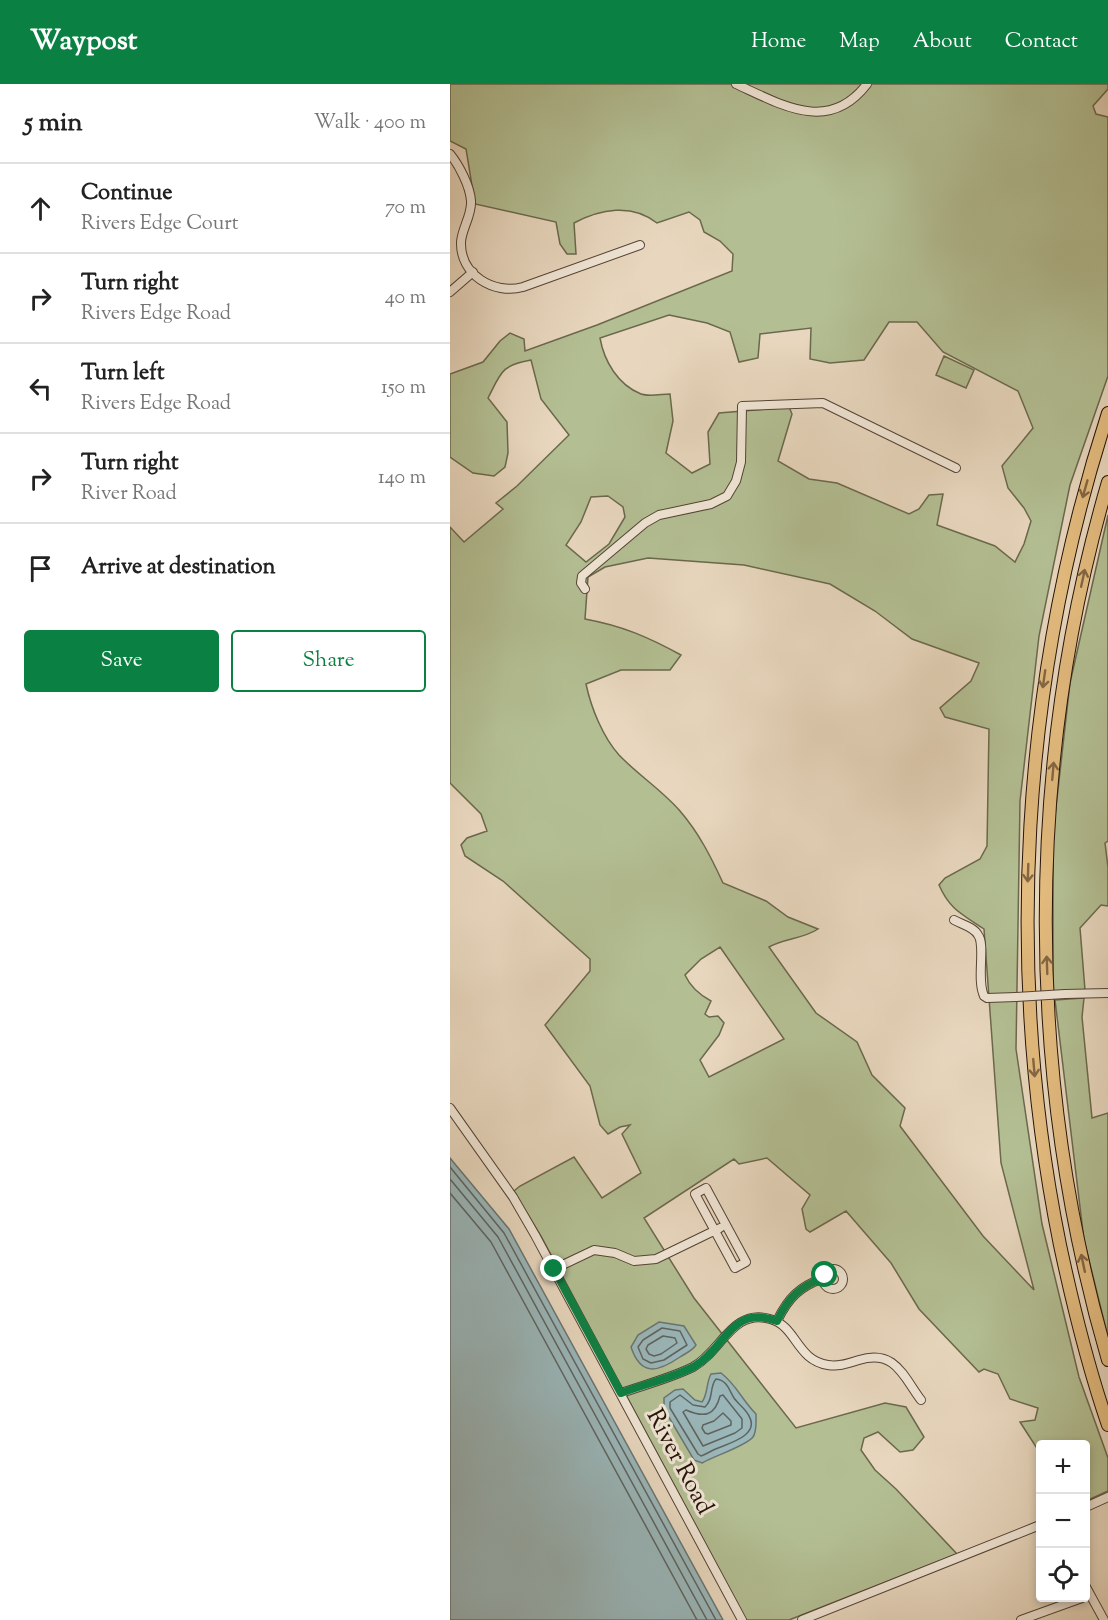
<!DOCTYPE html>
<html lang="en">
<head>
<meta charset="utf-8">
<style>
  body { margin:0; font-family:"Sorts Mill Goudy",serif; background:#f2f2f2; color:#222 }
  .controls { position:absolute; right:18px; bottom:18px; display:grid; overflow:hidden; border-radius:6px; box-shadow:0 3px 9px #0003 }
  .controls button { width:54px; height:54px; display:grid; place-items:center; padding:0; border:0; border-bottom:2px solid #e0e0e0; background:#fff; color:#222; font:30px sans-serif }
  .stop { position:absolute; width:18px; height:18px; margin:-14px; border:4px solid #0b8043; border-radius:50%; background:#fff }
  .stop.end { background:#0b8043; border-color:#fff; box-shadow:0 2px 6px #0008 }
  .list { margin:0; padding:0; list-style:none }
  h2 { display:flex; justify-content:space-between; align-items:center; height:78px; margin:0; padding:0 24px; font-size:26px }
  h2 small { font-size:20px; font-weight:400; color:#767676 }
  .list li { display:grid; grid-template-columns:39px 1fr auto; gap:18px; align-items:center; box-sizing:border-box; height:90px; padding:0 24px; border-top:2px solid #e0e0e0 }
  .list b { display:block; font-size:22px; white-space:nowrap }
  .list p { margin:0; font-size:20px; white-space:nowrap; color:#767676 }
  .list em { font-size:20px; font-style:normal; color:#767676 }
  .actions { display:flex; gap:12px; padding:18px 24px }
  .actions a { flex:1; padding:14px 0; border:2px solid #0b8043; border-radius:6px; text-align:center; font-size:21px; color:#0b8043 }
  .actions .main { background:#0b8043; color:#fff }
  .icon { flex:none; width:33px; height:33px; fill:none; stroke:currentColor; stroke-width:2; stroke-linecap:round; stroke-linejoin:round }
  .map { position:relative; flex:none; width:658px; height:1536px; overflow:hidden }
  header { display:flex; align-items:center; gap:36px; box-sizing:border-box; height:84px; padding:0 30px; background:#0b8043; color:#fff }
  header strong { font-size:28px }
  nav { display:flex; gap:33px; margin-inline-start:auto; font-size:21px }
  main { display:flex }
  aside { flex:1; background:#fff }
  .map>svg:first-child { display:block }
  .green { fill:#b3bf93; stroke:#6b684d; stroke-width:1.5; fill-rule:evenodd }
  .water { fill:#9ab7ba; stroke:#6a7572; stroke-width:1.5 }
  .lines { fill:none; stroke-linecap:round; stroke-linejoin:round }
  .shore { stroke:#5e6460; stroke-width:1.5 }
  .minor-casing { stroke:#544335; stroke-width:10 }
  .highway-casing { stroke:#231207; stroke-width:14 }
  .minor { stroke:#f0e5d5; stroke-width:8 }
  .highway { stroke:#e4bc7f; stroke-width:12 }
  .minor-bridge-casing { stroke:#544335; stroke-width:10; stroke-linecap:butt }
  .minor-bridge { stroke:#f0e5d5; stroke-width:8 }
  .oneway { stroke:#846743 }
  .route { stroke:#0b8043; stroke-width:8 }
  .labels { text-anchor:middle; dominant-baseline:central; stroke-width:6; stroke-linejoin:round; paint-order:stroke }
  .street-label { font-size:24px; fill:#231207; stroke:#f0e5d5 }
</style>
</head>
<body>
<header>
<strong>Waypost</strong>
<nav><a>Home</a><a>Map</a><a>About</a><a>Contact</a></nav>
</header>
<main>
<aside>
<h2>5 min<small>Walk · 400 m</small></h2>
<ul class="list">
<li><svg class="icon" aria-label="ahead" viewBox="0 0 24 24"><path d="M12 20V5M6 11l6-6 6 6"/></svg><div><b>Continue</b><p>Rivers Edge Court</p></div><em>70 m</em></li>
<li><svg class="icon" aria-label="right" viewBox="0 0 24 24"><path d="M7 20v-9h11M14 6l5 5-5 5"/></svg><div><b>Turn right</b><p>Rivers Edge Road</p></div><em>40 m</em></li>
<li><svg class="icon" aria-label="left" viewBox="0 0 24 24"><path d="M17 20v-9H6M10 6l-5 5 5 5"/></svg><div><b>Turn left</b><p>Rivers Edge Road</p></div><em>150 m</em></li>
<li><svg class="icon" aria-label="right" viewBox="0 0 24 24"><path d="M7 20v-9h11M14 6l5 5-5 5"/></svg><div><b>Turn right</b><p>River Road</p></div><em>140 m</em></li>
<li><svg class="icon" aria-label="arrive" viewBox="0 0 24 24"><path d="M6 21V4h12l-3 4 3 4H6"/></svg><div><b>Arrive at destination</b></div></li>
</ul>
<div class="actions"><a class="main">Save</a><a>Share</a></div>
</aside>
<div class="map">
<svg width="658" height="1536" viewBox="0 0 658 1536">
  <rect width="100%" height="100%" fill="#e8d7be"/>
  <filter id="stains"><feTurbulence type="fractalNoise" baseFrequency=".00333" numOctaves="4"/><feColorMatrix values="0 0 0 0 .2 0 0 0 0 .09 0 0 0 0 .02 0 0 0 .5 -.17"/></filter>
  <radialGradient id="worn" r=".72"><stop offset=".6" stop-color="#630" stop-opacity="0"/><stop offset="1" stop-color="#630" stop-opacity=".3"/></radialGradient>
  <path class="green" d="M0,0H658V5L643,22L646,30L658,33V292L620,401L589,552L570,717L566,965L592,1140L629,1293L658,1374V1407L636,1417V1360H590V1369L570,1338L585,1336L588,1324L560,1315L548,1290L534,1285L529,1288L469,1225L441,1179L396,1127L360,1148L356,1145L352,1125L360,1111L317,1074L289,1080L284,1075L194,1134L244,1214L346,1344L435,1319L456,1323L474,1353L463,1366L450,1368L428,1348L414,1354L411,1366L425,1386L446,1405L507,1470L339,1536H296L91,1152L65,1110L64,1107L70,1102L124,1073L152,1114L191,1089L172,1050L180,1041L170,1043L158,1050L150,1041L140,1002L95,941L140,887V875L53,797L15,772L11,761L17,754L37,747L31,730L0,699V443L14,458L53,425L46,419L67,402L119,351L91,315L81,276C51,281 51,289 38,314L57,338L58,369L55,383L44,392L23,389L0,373V290L33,278L50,257L60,249L74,255L75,267L147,241L282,187L283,170L270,157L254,148L250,136L239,128L207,139C182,119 150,125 124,139L126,170H117L110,160L106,138L25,120L16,65L0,57ZM219,231L257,239L280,248L289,278L308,274L310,250L361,244L360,275L380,279L414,276L439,238H467L493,268L568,307L583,344L552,382L558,404L574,424L581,437L574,460L565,478L545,462L487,441L493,410L479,411L469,425L459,430L387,399L359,395L328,377L342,330L339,323L269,329L258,348L260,380L242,389L216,369L223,337L220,310C212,310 199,313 191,310C168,301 154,277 150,254ZM158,412L173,423L175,433L159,460L136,478L116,461L131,438L141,413ZM198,474L294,481L380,500L425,527L462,555L529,579L521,597L490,624L495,633L539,645L537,762L530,775L495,794L489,801C500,826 512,830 534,845L551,1079L584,1206L533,1152L450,1042L455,1024L422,991L407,958L366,929L319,863C335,854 353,855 368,845L338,833L316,817L273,799C261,773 249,749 230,727C212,706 188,691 169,671C153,653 141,624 136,600L171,586H220L231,571C198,553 173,542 135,535L138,493L155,483ZM270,863L334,955L259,993L250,976L269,951L274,939L268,932L259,933L255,930L261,917C250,911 240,902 235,891L251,875Z
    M494,272L524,286L516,304L486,291Z
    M658,431V757L655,759L658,783V822L651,821L630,844L635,906L603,908V750L620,599Z
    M634,914L632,933L642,1034L658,1029V1253L634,1156L605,916Z"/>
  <path class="water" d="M0,1074L59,1145L273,1536H0Z
    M209,1238L234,1242L246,1261C242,1267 236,1269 230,1273C208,1288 191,1293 181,1263L188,1251Z
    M271,1289C286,1300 292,1316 306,1330C306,1337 307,1347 303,1353C296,1362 264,1372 252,1379L244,1376L214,1325V1314L225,1306L233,1305L245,1316L252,1318C258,1310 256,1299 261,1290Z"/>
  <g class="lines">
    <path class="shore" d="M0,1083L54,1149L266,1536
      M0,1095L48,1153L257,1536
      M0,1109L41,1158L247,1536
      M212,1244L230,1247L237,1261L214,1276L201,1279L193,1275L188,1263L193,1256Z
      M213,1252L225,1254L227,1259L211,1270L204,1272L199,1270L196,1265L198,1261Z
      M266,1295C277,1296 279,1306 284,1314C288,1320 296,1325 299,1332C310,1351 280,1359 268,1364C262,1366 257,1370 251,1372L248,1370L220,1324V1318L230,1311L243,1321L255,1323C264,1315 259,1303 266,1295Z
      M273,1311L292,1335V1344L285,1349L253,1362L233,1328L236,1326C254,1334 265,1332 270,1312Z
      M273,1329L281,1337V1341L258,1350L255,1349L252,1344L253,1341L264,1337Z"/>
    <g class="minor-casing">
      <path id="minor" d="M286,0C332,21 379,50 417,0
        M0,70C9,81 20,102 21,117C22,131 12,144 11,158C10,191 44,211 73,203L190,161
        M0,208L23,188
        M135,505L131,499L132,492L195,439L209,431L261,420L277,412L286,397L291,378L292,322L373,319L506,384
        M504,836C511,840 524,843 528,851C536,861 526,895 534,912L537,914L566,913
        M615,910L658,909
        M0,1024L63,1113L85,1151L292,1536
        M256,1104L296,1178L285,1184L245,1110Z
        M104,1185L144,1166L165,1169L184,1177L206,1175L270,1144
        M373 1195a10 10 0 1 1 20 0a10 10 0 1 1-20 0Z
        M327,1237C338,1214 350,1202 374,1194
        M171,1309C194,1301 221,1294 243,1283C271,1268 282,1224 320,1235C347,1242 346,1276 378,1281C389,1283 399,1279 409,1276C445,1265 453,1292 471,1316
        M636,1423L658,1413
        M636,1503L654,1536
        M352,1536L590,1441
        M571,1536L632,1514"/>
    </g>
    <g class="highway-casing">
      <path id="highway" d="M658,329C571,597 554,885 610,1161C623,1222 638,1283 658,1341
        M658,398C575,682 575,992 658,1276"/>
    </g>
    <use href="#minor" class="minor"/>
    <use href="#highway" class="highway"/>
    <g class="minor-bridge-casing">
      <path id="minor-bridge" d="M566,913L615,910"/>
    </g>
    <use href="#minor-bridge" class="minor-bridge"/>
  </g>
  <defs><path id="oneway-shaft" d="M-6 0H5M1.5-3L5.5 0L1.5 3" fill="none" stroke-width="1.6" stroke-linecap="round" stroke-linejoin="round" transform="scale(1.5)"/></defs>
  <g class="oneway">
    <use href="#oneway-shaft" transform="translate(635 405) rotate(106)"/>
    <use href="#oneway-shaft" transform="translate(633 494) rotate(-78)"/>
    <use href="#oneway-shaft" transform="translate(594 595) rotate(98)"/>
    <use href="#oneway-shaft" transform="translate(603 687) rotate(-85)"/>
    <use href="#oneway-shaft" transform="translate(578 789) rotate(92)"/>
    <use href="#oneway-shaft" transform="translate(597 881) rotate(-92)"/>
    <use href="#oneway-shaft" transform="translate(584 984) rotate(85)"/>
    <use href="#oneway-shaft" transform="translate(633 1179) rotate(-102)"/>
  </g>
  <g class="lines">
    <path class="route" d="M104,1185L171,1309C194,1300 223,1294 245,1282C276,1264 281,1220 327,1237C338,1214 350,1202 374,1194L375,1191"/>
  </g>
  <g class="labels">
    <g class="street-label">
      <text transform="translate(229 1378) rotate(62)">River Road</text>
    </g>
  </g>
  <rect width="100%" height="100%" filter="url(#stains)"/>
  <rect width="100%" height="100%" fill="url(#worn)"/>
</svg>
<div class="controls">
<button>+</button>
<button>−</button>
<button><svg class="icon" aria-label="locate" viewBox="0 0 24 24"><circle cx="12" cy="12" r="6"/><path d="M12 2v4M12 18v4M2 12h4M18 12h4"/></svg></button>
</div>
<div class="stop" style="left:375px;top:1191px"></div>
<div class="stop end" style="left:104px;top:1185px"></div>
</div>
</main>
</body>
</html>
